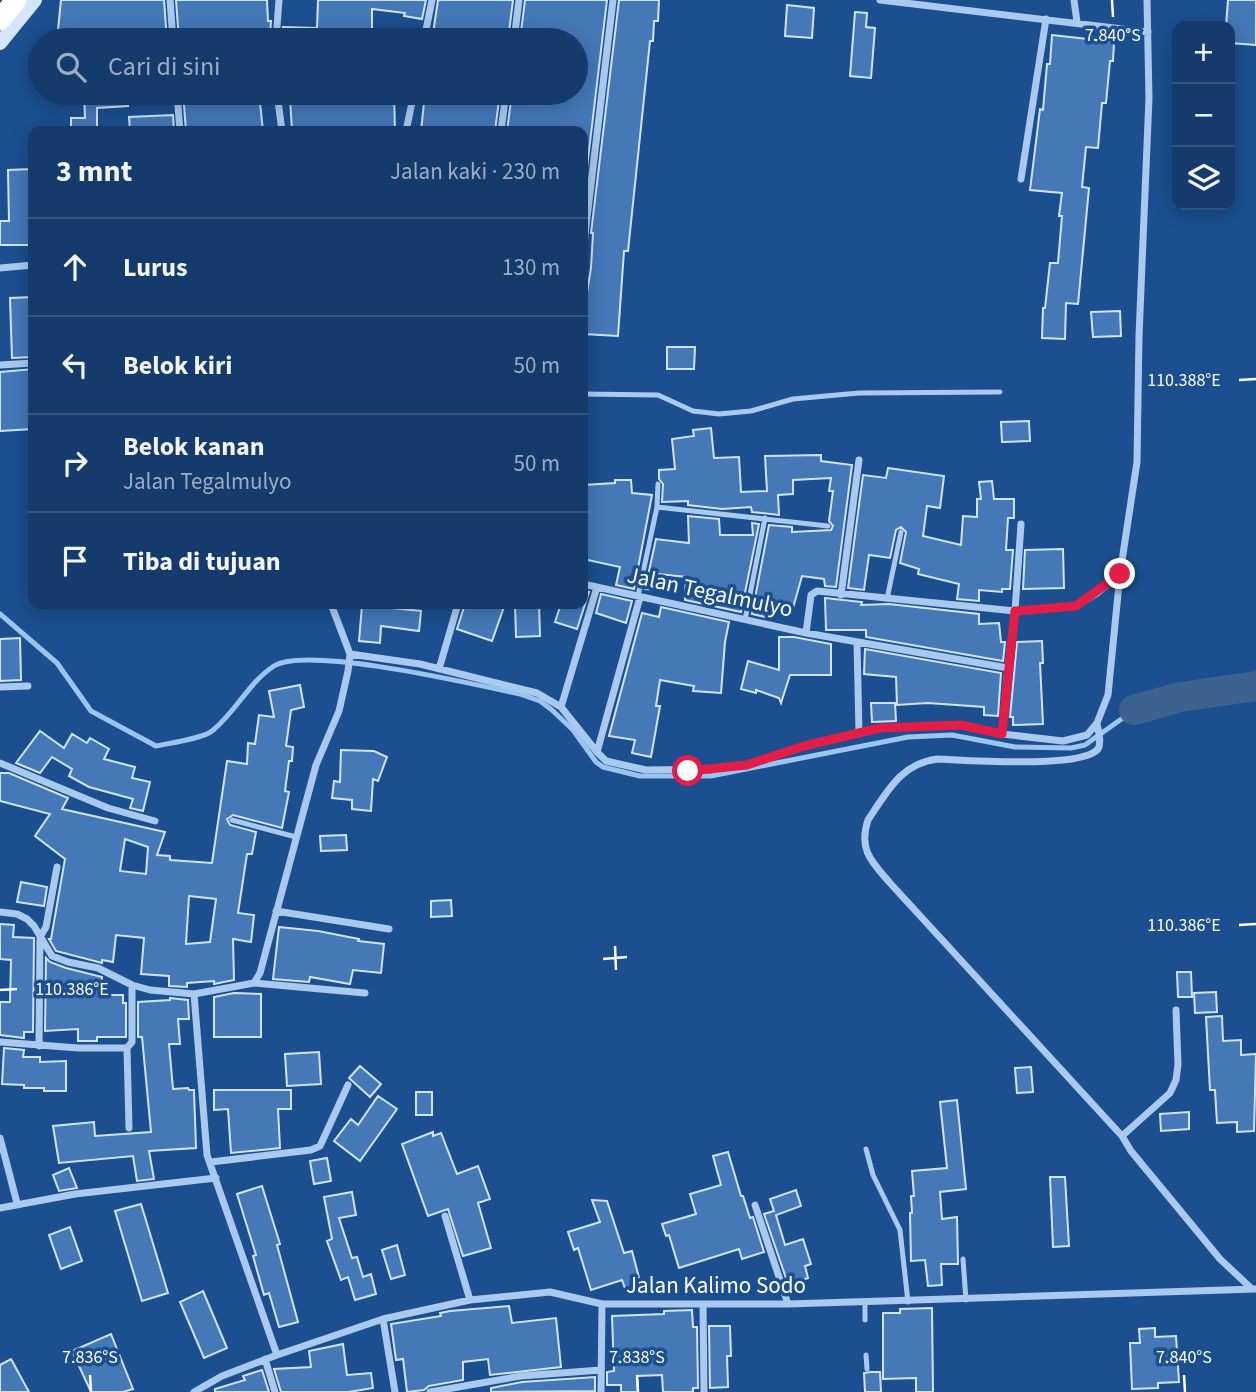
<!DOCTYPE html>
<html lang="id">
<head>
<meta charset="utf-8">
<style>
  body { margin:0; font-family:"Source Sans 3",sans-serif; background:#1d4271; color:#f1f3f6 }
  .controls { position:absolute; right:21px; top:21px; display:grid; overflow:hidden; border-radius:14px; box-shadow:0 4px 18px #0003 }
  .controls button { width:63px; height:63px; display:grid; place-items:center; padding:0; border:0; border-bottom:2px solid #33557e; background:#143b6b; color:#f1f3f6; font:35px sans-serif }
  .stop { position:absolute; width:21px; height:21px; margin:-16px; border:5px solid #e11d48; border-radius:50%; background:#fff }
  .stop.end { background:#e11d48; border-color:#fff; box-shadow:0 2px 7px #0008 }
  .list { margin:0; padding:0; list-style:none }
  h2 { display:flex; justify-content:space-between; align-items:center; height:91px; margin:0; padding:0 28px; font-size:30px }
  h2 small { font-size:23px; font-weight:400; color:#9dadc1 }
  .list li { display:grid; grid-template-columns:46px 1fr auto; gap:21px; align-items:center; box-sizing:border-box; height:98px; padding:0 28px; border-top:2px solid #33557e }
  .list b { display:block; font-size:26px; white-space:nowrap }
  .list p { margin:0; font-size:23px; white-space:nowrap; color:#9dadc1 }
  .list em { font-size:23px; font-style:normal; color:#9dadc1 }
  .icon { flex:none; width:38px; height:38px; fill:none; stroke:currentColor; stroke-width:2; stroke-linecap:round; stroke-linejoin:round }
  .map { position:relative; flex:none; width:1256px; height:1392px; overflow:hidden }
  .search { position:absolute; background:#143b6b; box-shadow:0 4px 18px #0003; left:28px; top:28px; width:560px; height:77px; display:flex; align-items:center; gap:18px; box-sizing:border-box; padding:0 24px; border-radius:38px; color:#9dadc1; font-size:26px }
  .panel { position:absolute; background:#143b6b; box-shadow:0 4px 18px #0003; left:28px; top:126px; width:560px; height:483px; border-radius:14px }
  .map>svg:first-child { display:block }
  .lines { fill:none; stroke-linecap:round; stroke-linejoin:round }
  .stream { stroke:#9cc4f0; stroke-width:5 }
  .river { stroke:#3c6290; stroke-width:30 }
  .building { fill:#4478b7; stroke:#cfe3fa; stroke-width:2; fill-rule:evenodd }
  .lane { stroke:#a9c9ee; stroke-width:5 }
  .street { stroke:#a9c9ee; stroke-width:7 }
  .secondary { stroke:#d6e6fa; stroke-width:14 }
  .highway { stroke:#fff; stroke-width:21 }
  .route { stroke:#e11d48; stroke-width:9 }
  .ticks { fill:none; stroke:#fff; stroke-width:2.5 }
  .labels { text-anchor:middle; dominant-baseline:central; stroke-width:7; stroke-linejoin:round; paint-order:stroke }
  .street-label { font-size:23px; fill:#fff; stroke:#1b4f8f }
  .ticks-label { font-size:18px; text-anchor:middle; fill:#fff; stroke:#1b4f8f; stroke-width:7; stroke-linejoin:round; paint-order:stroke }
</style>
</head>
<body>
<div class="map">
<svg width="1256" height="1392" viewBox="0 0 1256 1392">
  <rect width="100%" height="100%" fill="#1b4f8f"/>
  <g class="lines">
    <path class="stream" d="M0,614L57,663L91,711L156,746C169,743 202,739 212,731C235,713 249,682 274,666C307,645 477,685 520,694L540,701L552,710L573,730L596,762L603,767L640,776H711L908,737L952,735L1015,747L1071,748L1085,745L1134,710"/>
    <path class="river" d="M1134,710L1180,697L1256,686"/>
  </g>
  <path class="building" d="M61,0H164L167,40H57Z
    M176,0H267L268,21H271L270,35L230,37V40H179Z
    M318,0H426L422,19L404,16L405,13L372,9V40H283V27L317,28Z
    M438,0H513L508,40H432Z
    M525,0H607L583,201V131H507L512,93H576V40H520Z
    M619,0H659L658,21H654L653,41H650L628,251H624L618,336L583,334L584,311L591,268L593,233H591Z
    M1228,0H1256V45L1230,43V26H1226Z
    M787,5L814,8L812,38L785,36Z
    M855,12L867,13L866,27L875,28L871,78L850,76Z
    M1052,35L1114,42L1113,61H1110L1106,103H1102L1098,148L1086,147L1082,187L1089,188L1078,304L1066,303L1065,339L1042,338L1043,308H1045L1050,263H1058L1062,216H1059L1062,193L1030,190L1040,109L1043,110L1047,64H1050Z
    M84,93H127L128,106L97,108V131H71V118H85Z
    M183,93H259L263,131H186Z
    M382,93H394L395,131H292L290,98L323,96L328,100L374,104L381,99Z
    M425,93H500L495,131H421Z
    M173,115L174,131H130L129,117Z
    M32,169L33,245H0V221H9L8,170Z
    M32,297L33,357L12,358L10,298Z
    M1120,311L1121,336L1093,337L1091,312Z
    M667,347H695L694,369H667Z
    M33,369V429L0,431V372Z
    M1029,421L1030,441L1002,442L1001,422Z
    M711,428L714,458L739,457L741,492L767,491L765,456L821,455V461L852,465L836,587L825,586L824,579L802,576L793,608L773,602L769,618L752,614L769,525L792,527V532L831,530L833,526L829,521L833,491H829L831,478L793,480V494L778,495L779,515L752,512L751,507L722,509L688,505V501L662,502L663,484L659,479V470L675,469L672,439L694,436L693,430Z
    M888,468L944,476L940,508L927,506L923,536L961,545L963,516L977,517V499H981L979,482L992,481L994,499H1014V518H1008L1006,550H1013L1010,589H1002V592L979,590V601L957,599L959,584L918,574L919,569L900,563L906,532L901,527L896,530L890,558L869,555L864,590L848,588L863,475L886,478Z
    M615,480H631L632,493L652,495L634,589L616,585L620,567L583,559V485L615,483Z
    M688,516L719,519L720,535H753L752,523L759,524L741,612L685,600L686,577L659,574V590L645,589L656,539L689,543Z
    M1063,549L1064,588L1023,589L1025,550Z
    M583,590L589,592L577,629L555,622L561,604H583Z
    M601,594L632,601L626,623L596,613Z
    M825,598L862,602L861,605L889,604L979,614V624L999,623L1001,642H1005L1003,661L866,637V630H826Z
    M465,604H505L492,641L457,629Z
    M539,604L540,636L516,637L515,605Z
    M362,605L421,611L419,631L381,626L380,643L359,641Z
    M661,607L729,622L725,642L721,693L693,691L694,686L660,680L656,706H660L651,757L632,753L635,740L609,736L642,613L659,617Z
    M779,637H794L831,644V675H790L781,703L779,698L756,690V693L741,689L748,661L779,670Z
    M20,638L21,680L0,681V639Z
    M1042,641L1043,663H1040L1043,724L1013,725V717H1010L1017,642Z
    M865,649L1001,673L998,716L984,715V707L928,703L897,705L896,677L864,674Z
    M300,685L304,707L291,710L286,746L293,747L292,761H289L285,791L289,792L282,828L233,815L227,819L230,825L256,832L252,854H247L238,913L254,915L251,942L233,939L234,980L214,984V981L187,983V987L169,986V976L141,974L144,938L116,935L113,962L102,960V963L56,951L49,939H51L65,859L35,836L50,814L0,801V773H9L68,798L62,809L165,832L157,855L170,856V860L212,863L227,761L247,764L248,743L255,744L259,715L274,717L269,691ZM125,839L148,847L146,874L120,871ZM189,896L216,899L210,942L186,944Z
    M871,703H895L896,721L872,722Z
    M40,731L64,748L72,734L87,743L90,738L109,749L104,759L135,767L132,778L150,782L143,811L130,808L133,799L89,787L69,776L72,769L52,757L40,773L16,763Z
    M341,750L374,751L387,757L378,781L373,779L371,811L352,809V800L332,798L334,781L340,782Z
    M346,835L347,850L321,851L320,836Z
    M21,882L47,887L44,906L17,902Z
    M451,900L452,916L431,917V901Z
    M0,924L14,925L13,937L34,938L33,1032H24V1038L0,1035V1002H10L11,960L0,959Z
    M279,927L318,931L359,939L358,941L384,944L381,973L353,970L350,984L310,977L309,982L273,979Z
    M46,958L50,962L66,968L102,977V995H123V1003H126V1037H97V1041H78V1029L45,1031Z
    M1177,972H1191L1192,997H1178Z
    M1216,992L1217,1012L1195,1013L1194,993Z
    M234,993L261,994V1037H214V997Z
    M170,998L188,1000L189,1019H178L180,1044H169L173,1089L188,1088L189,1090H194L196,1148L149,1151L154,1179L137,1181L133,1156L59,1163L53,1126L94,1122L95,1136L151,1132L142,1037H138V1002L170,1000Z
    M1222,1016L1223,1041L1241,1040V1055L1256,1054L1254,1131L1237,1132V1122L1217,1123L1215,1090H1210L1206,1017Z
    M4,1048L24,1050L23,1057H40V1062L66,1061V1091H44V1088H24V1085L2,1084Z
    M319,1052L321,1084L287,1086L285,1054Z
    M360,1066L381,1084L370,1097L349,1078Z
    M1031,1067L1033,1092L1017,1093L1015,1068Z
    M214,1090H291V1109H278L280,1148L231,1153L228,1109L214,1110Z
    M416,1092H432V1115H416Z
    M378,1096L397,1109L360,1161L334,1141L351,1119L358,1125Z
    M957,1100L966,1189L940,1192L942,1219L957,1217L958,1264H941L942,1285L928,1286L925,1260L911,1261L910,1213H912L911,1196H914L912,1171L947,1168L940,1102Z
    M1189,1112V1129L1161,1131L1160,1114Z
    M433,1132V1136L441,1133L457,1174L478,1166L490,1199L478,1203L491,1248L463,1256L448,1209L428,1216L402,1144Z
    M728,1152L741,1196H743L750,1218L753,1217L764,1252L742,1259L739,1249L679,1268L669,1235L666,1236L662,1224L696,1214L690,1194L721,1185L713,1156Z
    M327,1158L331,1181L314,1184L310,1161Z
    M69,1168L77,1188L59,1191L53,1175Z
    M1050,1177H1065L1069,1246L1053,1247Z
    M262,1186L280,1244L277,1245L298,1322L279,1327L269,1293L264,1295L253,1256L256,1255L237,1194Z
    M796,1190L801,1206L776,1215L785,1245L803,1239L811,1264L805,1266L808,1278L794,1283L793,1279L787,1281L764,1214L774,1211L770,1199Z
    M352,1192L356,1215L339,1218L352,1258L357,1257L363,1277L371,1274L376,1294L355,1300L348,1277L341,1280L327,1241L332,1239L324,1197Z
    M592,1200L607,1201L624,1253L632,1251L642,1289L627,1294L622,1280L591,1290L578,1248L574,1250L568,1232L600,1222Z
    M141,1204L168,1293L142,1301L115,1211Z
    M70,1227L82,1261L61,1269L49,1235Z
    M397,1245L405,1275L391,1279L382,1250Z
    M203,1291L227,1348L204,1358L180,1302Z
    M509,1306L512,1323L556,1318L561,1367L490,1375L488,1359L463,1362V1380L429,1386L424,1390L407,1392L403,1359L396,1360L391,1324L441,1316L440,1313L450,1311Z
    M932,1308L933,1392H916V1378L883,1379V1313H900V1309Z
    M692,1310L693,1327H697L698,1388H693V1392H663L662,1375L637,1376L638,1392H621V1385H607V1372L614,1371L612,1316L664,1314V1311Z
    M709,1326H730L731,1356H727L728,1387L710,1388Z
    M1155,1328V1337L1176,1336L1179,1382L1158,1383V1388L1132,1389L1130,1343H1140L1139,1329Z
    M111,1334L133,1389L123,1392H91L72,1351Z
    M343,1344L347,1375L371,1373L373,1388L349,1392H281L274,1369L311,1367L309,1351Z
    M11,1359L29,1392H0V1365Z
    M262,1370L269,1392H215V1389L245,1380L243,1376Z
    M871,1372H880L881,1392H865L864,1373Z
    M595,1377V1391L491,1392V1388L522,1382Z"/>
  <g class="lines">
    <path class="lane" d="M583,394L658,395L693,411L719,414L751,411L793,399L859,393L1000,392
      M657,507L658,484
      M638,596L657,507L828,526
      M887,599L901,532
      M745,620L765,518
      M232,820L296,837
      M866,1149L873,1175L900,1230L908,1302
      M963,1259L966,1300
      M865,1303V1320
      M866,1355L867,1369"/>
    <path class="street" d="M170,0L173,40
      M880,0L1148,32
      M1074,0L1077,22
      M276,40L279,0
      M424,40L432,0
      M514,40L519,0
      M177,93L180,131
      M277,93L282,131
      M328,93L374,98
      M406,131L414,93
      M501,131L506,93
      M1021,179L1046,19
      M583,251L613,0
      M0,268L33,265
      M0,365L33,363
      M583,584L806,633L1008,668L1015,611L1021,524
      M841,595L859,460
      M640,597L597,752L606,761L646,770L719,769L747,765L804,746L880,728L961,725L1002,734L1063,741L1087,735L1097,723L1108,695L1120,574L1137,462L1139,336L1149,98L1147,0
      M806,633L811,595L817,591L1015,611L1076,606L1097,593L1120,574
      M857,642L859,733
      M350,654L420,664L537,693L561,707L597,752
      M439,669L458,604
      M0,687L28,686
      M561,707L597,587
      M1097,723C1098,730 1102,743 1098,749C1082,769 965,760 938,759C901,763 887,792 868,820C858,850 872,862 890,883L1122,1136L1131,1151L1220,1259L1252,1289
      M1002,734L1008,668
      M0,763L108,808L155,821
      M276,911L389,929
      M0,912L17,914L27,919L34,926L52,956L68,962L98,968L132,985L150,990L194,994L254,983L260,973L316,765L339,711L348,671L350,654L331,604
      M254,983L365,993
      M194,994L207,1155L277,1355
      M0,1042L78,1048H127L132,1042V985
      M39,1046L40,937L46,927L57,867
      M127,1048L129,1128
      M1122,1136L1170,1093L1176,1080L1178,1065L1176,1010
      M0,1138L17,1203
      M211,1162L311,1150L320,1146L348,1085
      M755,1205L788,1304
      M0,1208L75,1194L216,1178
      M445,1216L470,1300
      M703,1305L704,1392
      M383,1319L395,1392
      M265,1359L275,1392
      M194,1392L222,1376L277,1355L383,1319L470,1300L550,1292L602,1304H788L1256,1289
      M430,1392L521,1376L601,1370
      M601,1392L602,1304"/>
    <path class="secondary" d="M0,43L35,0"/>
    <path class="highway" d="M0,20L16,0"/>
  </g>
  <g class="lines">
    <path class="route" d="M688,771L747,765L804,746L880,728L961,725L1002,734L1015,611L1076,606L1120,574"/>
  </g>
  <path class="ticks" d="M1112,0L1113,17M1239,380L1256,379M1239,925L1256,924M615,946L616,970M603,959L627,957M0,990L17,989M90,1375L91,1392M637,1375L638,1392M1184,1375L1185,1392"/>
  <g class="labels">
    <g class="street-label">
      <text transform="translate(710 592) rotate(12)">Jalan Tegalmulyo</text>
      <text x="716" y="1285">Jalan Kalimo Sodo</text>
    </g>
  </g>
  <g class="ticks-label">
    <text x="1113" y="41">7.840°S</text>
    <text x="1184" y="386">110.388°E</text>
    <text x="1184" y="931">110.386°E</text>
    <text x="72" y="995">110.386°E</text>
    <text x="90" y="1363">7.836°S</text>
    <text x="637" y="1363">7.838°S</text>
    <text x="1184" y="1363">7.840°S</text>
  </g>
</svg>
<div class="controls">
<button>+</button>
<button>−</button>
<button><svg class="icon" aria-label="layers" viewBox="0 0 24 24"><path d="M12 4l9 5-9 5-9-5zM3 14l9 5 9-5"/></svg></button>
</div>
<div class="stop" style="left:688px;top:771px"></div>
<div class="stop end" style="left:1120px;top:574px"></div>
<div class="search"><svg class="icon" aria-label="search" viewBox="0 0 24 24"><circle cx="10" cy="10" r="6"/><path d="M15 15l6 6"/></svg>Cari di sini</div>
<section class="panel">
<h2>3 mnt<small>Jalan kaki · 230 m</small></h2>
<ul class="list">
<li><svg class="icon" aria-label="ahead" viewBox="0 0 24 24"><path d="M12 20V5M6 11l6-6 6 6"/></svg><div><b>Lurus</b></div><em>130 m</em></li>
<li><svg class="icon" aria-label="left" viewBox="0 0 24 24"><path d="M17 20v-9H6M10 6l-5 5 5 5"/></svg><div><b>Belok kiri</b></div><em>50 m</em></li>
<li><svg class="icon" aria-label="right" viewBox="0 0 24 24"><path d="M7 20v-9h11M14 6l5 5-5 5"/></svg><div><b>Belok kanan</b><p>Jalan Tegalmulyo</p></div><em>50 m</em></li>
<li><svg class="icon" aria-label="arrive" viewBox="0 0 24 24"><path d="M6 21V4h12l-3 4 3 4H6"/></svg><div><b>Tiba di tujuan</b></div></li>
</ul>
</section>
</div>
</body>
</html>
